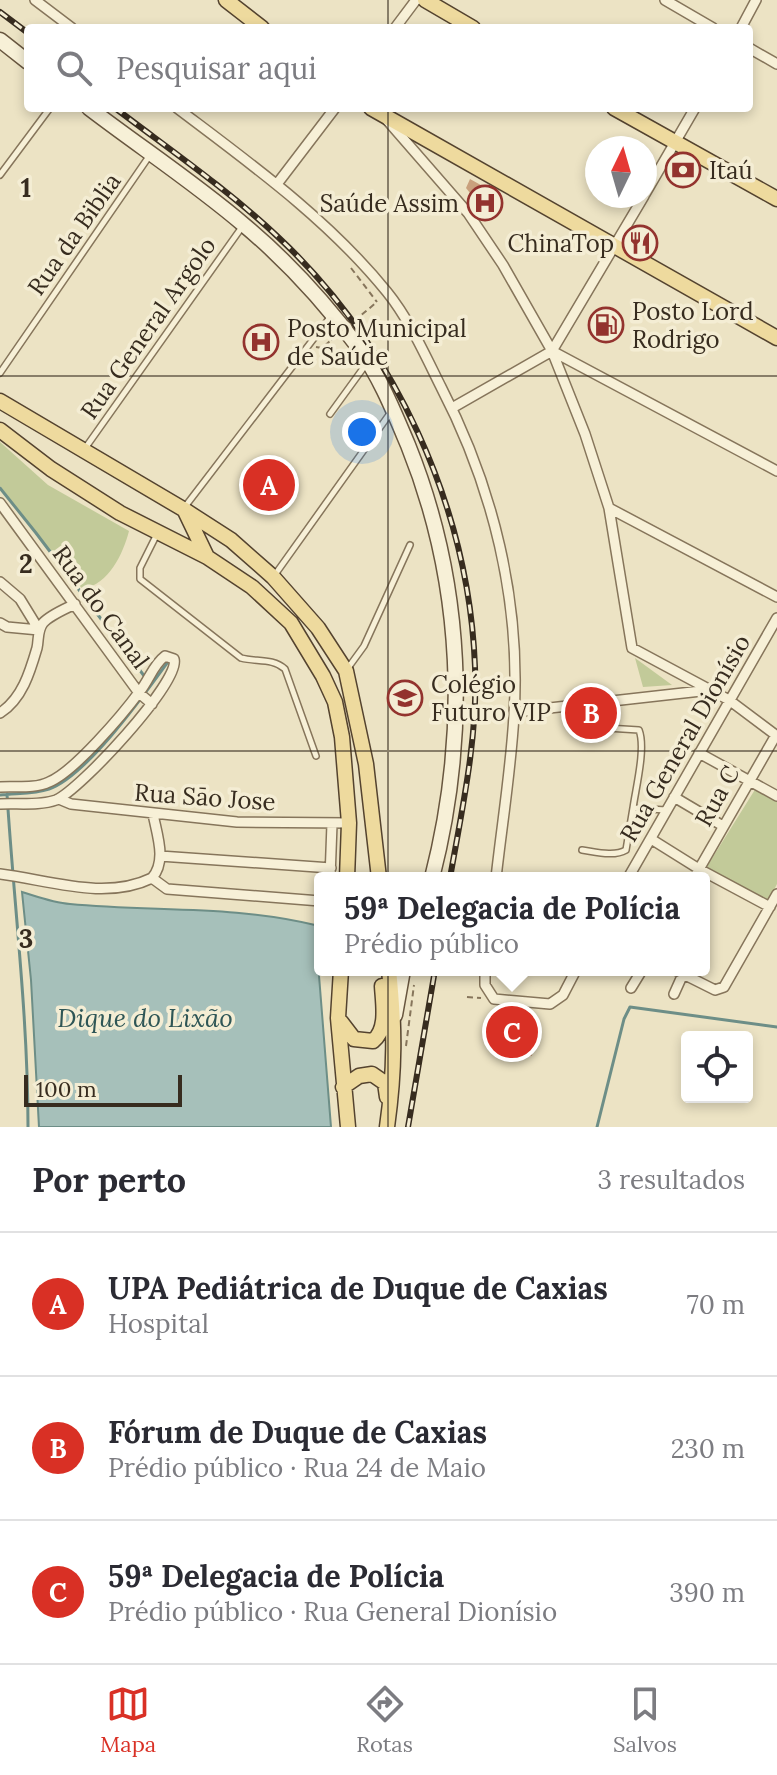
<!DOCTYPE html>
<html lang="pt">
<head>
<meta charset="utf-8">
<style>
  body { margin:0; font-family:Lora,serif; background:#f7f7f7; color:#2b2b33 }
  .controls { position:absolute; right:24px; bottom:24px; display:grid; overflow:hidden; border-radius:8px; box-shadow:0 4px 12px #0003 }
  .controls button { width:72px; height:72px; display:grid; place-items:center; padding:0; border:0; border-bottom:2px solid #e1e1e2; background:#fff; color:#2b2b33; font:40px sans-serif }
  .compass { position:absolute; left:585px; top:136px; width:72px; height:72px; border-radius:50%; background:#fff; box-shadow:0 4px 12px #0003; rotate:5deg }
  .scale { position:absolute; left:24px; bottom:20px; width:158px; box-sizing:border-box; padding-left:8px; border:4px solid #372c1f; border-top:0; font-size:22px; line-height:28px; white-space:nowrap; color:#372c1f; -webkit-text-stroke:6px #f4edd4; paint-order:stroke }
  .you { position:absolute; left:362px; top:432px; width:28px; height:28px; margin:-20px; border:6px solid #fff; border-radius:50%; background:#1a73e8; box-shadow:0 0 0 12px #1a73e833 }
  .badge { display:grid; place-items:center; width:52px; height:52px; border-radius:50%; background:#d93025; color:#fff; font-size:26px; font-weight:700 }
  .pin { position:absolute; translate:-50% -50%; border:4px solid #fff; box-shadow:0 2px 8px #0006 }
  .popup { position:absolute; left:314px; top:872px; width:396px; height:104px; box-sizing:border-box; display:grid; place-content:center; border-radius:8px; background:#fff; filter:drop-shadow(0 2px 6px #0005); font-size:26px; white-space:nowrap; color:#7c7c81 }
  .popup b { font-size:30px; color:#2b2b33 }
  .popup::after { content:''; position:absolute; left:50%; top:100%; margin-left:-16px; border:16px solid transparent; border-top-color:#fff }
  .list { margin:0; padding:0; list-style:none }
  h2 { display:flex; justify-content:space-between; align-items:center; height:104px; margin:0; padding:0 32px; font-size:34px }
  h2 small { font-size:26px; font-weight:400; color:#7c7c81 }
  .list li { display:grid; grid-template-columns:52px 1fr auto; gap:24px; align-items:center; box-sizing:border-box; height:144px; padding:0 32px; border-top:2px solid #e1e1e2 }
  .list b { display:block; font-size:30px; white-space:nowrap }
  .list p { margin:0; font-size:26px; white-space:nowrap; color:#7c7c81 }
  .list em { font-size:26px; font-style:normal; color:#7c7c81 }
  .icon { flex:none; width:44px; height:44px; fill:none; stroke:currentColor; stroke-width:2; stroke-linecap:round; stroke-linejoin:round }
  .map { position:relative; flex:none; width:777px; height:1127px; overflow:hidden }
  .search { position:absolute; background:#fff; box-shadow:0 4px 12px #0003; left:24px; right:24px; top:24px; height:88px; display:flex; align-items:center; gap:20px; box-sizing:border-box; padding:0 28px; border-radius:8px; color:#7c7c81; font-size:30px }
  .sheet { height:536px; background:#fff }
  nav { display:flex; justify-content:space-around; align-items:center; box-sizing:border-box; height:112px; border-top:2px solid #e1e1e2; background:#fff; font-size:22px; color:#7c7c81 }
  nav a { display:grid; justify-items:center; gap:4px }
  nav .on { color:#d93025 }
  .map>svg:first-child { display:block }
  .green { fill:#c2ca99 }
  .water { fill:#a6c0ba; stroke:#6d8e87; stroke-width:2 }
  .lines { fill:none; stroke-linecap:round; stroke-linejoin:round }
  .stream { stroke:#6d8e87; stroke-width:3 }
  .building { fill:#c9a07c }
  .lane-casing { stroke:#86755b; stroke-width:8 }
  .street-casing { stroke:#86755b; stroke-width:12 }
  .secondary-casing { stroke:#68563f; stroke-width:17 }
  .primary-casing { stroke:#54432f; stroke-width:17 }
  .path { stroke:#86755b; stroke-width:2; stroke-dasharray:6 4; stroke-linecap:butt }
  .lane { stroke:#f7f0d7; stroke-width:5 }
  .street { stroke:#f7f0d7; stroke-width:9 }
  .secondary { stroke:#f7f0d7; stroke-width:14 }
  .primary { stroke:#eeda9e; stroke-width:14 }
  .rail-casing { stroke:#372c1f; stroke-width:6 }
  .rail { stroke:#f4edd4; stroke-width:3; stroke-dasharray:9; stroke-linecap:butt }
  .path-bridge { stroke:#86755b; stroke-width:2; stroke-dasharray:6 4; stroke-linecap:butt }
  .grid { fill:none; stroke:#372c1f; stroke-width:2; stroke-opacity:0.55 }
  .labels { text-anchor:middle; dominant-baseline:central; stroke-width:7; stroke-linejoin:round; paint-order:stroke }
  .poi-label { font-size:24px; fill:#372c1f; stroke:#f4edd4; text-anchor:start }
  .street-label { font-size:24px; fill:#372c1f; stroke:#f4edd4 }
  .water-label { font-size:26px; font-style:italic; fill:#2f5656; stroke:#f4edd4 }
  .grid-label { font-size:26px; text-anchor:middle; font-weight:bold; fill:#372c1f; stroke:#f4edd4; stroke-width:7; stroke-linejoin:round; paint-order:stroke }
</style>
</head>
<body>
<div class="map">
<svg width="777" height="1127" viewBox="0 0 777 1127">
  <rect width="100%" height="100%" fill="#ece3c4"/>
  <path class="green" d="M0,442L48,485L129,531C123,554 109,584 83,589L73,580L0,486Z
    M635,658L672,685L643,687Z
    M756,788L777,800V884L768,901L706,868Z"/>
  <path class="water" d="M22,892C38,897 54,903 70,904C152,912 234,905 315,925L331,1127H39L31,980Z"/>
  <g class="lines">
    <path class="stream" d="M0,488L36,533L151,685
      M7,794C14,905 28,1016 28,1127
      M0,795C16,793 34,794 49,789C87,776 146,692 170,659
      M597,1127L624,1019L630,1007L777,1027"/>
  </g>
  <path class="building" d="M470,179L497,194L486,213L466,188Z
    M495,1020L532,1024L530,1040L533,1041L532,1056L491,1051Z"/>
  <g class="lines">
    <g class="lane-casing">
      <path id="lane" d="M0,175L50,108
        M0,373L150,155
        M330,414L367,363
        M86,447L242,227
        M184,508L331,316
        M157,534L140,568V579L241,658C256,662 273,658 285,669L316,756
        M274,576L391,412
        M348,668L364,646L410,545
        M591,727L639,730C646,748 636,787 633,808L666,810
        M582,850C596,852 614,857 626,850L633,808"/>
    </g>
    <g class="street-casing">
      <path id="street" d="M35,0L72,28
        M665,0L713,28
        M395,28L416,0
        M741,28L756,0
        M749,48L777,64
        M177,108C251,164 328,219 387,292C409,319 425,355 441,387C493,487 521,601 514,715C511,769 502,824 496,878
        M387,120L468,213L503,265L552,351L585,434L609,508L632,648L729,700L777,736
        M277,184L335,108
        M645,194L695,108
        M552,351L777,471
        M452,408L552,351L644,196
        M0,503L139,693L152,704
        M609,508L777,597
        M0,582L20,599L39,630
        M0,623L7,627L39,630
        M514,712L710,690
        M0,713C22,699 30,672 37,648C39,639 37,631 43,623C50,615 65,609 75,604
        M699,753L777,796
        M0,787C15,786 35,789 49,782C74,772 123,714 140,691C149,680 153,665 165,656L174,659C181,681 80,790 56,800C40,806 17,803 0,804
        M674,797L723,826
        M59,799L71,804L237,822L349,823
        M651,839L699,869L770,907
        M160,856L331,868
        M0,874C49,880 105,901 152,878
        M152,878L167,889L320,901
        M152,878C167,861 157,835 153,814
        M330,878L332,824
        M628,878L777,618
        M694,878L776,735
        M485,970V985L494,999L550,1004L563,995L576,970
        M675,970L715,990L724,987L777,894
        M631,988L642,970
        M674,994L683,974"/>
    </g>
    <g class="secondary-casing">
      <path id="secondary" d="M0,40L28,62
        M89,108C140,147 195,183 244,225C286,260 326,304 359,348C380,377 394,412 408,445C464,584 469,734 432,878
        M395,1015L403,970"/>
    </g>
    <g class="primary-casing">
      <path id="primary" d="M226,0L262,28
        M425,0L473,28
        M371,108L777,338
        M614,108L777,199
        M0,401L183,509L231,540L273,577L318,628L346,671L366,764L379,878
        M0,430L51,469L120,513L207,557L252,587L291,623L323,676L335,702L342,737L349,823L347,878
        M184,509L207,557
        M341,970L338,1018L348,1127
        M341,1022L354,1039L373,1041C388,1029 383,1004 382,986
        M343,1087L359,1076L372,1074L385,1083L387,1097
        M387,1127C395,1070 395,1027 389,970"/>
    </g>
    <path class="path" d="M351,268L377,302
      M316,347L322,348L331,340
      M467,997L481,998
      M406,1046L414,985"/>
    <use href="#lane" class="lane"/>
    <use href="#street" class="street"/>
    <use href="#secondary" class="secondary"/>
    <use href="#primary" class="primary"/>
    <g class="rail-casing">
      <path id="rail" d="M0,12L28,33
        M115,108C169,149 227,189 277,236C394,345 469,506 475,667C478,738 462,809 450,878
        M408,1127L435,970"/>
    </g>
    <use href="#rail" class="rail"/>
    <path class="path-bridge" d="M331,340L377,302"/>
  </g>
  <path class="grid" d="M388,0V28M388,108V1127M0,376H777M0,751H777"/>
  <defs>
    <g id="bank-ring" transform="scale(1.8)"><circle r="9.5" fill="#f4edd4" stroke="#93332e" stroke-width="1.5"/><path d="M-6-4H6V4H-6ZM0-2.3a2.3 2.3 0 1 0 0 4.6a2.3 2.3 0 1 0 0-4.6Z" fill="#93332e"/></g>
    <g id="hospital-ring" transform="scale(1.8)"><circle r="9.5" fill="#f4edd4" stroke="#93332e" stroke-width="1.5"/><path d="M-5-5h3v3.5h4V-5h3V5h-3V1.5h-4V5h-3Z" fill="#93332e"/></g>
    <g id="restaurant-ring" transform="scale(1.8)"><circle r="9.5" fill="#f4edd4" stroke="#93332e" stroke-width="1.5"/><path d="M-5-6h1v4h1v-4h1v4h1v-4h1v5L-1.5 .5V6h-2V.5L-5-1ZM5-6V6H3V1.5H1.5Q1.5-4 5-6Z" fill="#93332e"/></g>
    <g id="fuel-ring" transform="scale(1.8)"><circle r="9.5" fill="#f4edd4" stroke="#93332e" stroke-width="1.5"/><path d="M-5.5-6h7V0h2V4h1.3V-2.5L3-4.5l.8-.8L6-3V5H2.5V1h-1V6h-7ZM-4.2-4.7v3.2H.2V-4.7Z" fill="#93332e"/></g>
    <g id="school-ring" transform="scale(1.8)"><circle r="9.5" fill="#f4edd4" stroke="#93332e" stroke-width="1.5"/><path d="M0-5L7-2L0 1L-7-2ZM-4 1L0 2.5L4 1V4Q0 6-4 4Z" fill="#93332e"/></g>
  </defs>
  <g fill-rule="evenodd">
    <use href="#bank-ring" x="683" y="170"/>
    <use href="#hospital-ring" x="485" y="203"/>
    <use href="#restaurant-ring" x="640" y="243"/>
    <use href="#fuel-ring" x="606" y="325"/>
    <use href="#hospital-ring" x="261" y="342"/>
    <use href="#school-ring" x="405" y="698"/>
  </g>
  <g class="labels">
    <g class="poi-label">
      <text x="709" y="170">Itaú</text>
      <text x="459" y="203" text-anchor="end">Saúde Assim</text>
      <text x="614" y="243" text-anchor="end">ChinaTop</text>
      <text x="632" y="311">Posto Lord<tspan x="632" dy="28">Rodrigo</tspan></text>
      <text x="287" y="328">Posto Municipal<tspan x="287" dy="28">de Saúde</tspan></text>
      <text x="431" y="684">Colégio<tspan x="431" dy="28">Futuro VIP</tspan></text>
    </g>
    <g class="street-label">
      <text transform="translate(74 234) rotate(-55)">Rua da Biblia</text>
      <text transform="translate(148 328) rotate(-55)">Rua General Argolo</text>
      <text transform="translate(101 607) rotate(54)">Rua do Canal</text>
      <text transform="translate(685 738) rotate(-60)">Rua General Dionísio</text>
      <text transform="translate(717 796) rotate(-61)">Rua C</text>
      <text transform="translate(205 797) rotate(4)">Rua Sāo Jose</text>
    </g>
    <g class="water-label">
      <text x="145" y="1017">Dique do Lixão</text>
    </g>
  </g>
  <g class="grid-label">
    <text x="26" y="197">1</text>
    <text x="26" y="573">2</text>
    <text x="26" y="948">3</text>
  </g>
</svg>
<div class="controls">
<button><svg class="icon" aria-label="locate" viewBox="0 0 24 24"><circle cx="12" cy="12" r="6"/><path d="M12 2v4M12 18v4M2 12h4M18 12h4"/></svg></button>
</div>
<svg class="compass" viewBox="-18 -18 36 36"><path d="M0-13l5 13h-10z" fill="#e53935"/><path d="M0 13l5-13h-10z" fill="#7c7c81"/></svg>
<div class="scale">100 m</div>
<div class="you"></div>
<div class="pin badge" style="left:269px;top:485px">A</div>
<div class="pin badge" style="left:591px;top:713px">B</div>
<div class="pin badge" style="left:512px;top:1032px">C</div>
<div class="popup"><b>59ª Delegacia de Polícia</b>Prédio público</div>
<div class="search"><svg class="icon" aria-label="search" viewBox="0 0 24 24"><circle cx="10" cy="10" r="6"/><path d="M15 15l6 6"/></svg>Pesquisar aqui</div>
</div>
<section class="sheet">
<h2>Por perto<small>3 resultados</small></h2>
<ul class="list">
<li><span class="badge">A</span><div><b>UPA Pediátrica de Duque de Caxias</b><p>Hospital</p></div><em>70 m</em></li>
<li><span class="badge">B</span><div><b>Fórum de Duque de Caxias</b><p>Prédio público · Rua 24 de Maio</p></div><em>230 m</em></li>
<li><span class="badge">C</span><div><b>59ª Delegacia de Polícia</b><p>Prédio público · Rua General Dionísio</p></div><em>390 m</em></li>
</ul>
</section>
<nav>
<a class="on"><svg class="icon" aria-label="map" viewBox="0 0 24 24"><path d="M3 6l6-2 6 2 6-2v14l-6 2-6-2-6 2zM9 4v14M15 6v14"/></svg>Mapa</a>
<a><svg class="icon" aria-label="directions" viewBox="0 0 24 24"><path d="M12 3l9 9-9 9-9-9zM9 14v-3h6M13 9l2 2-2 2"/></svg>Rotas</a>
<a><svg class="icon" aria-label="saved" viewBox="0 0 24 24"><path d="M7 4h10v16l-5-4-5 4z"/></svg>Salvos</a>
</nav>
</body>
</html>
